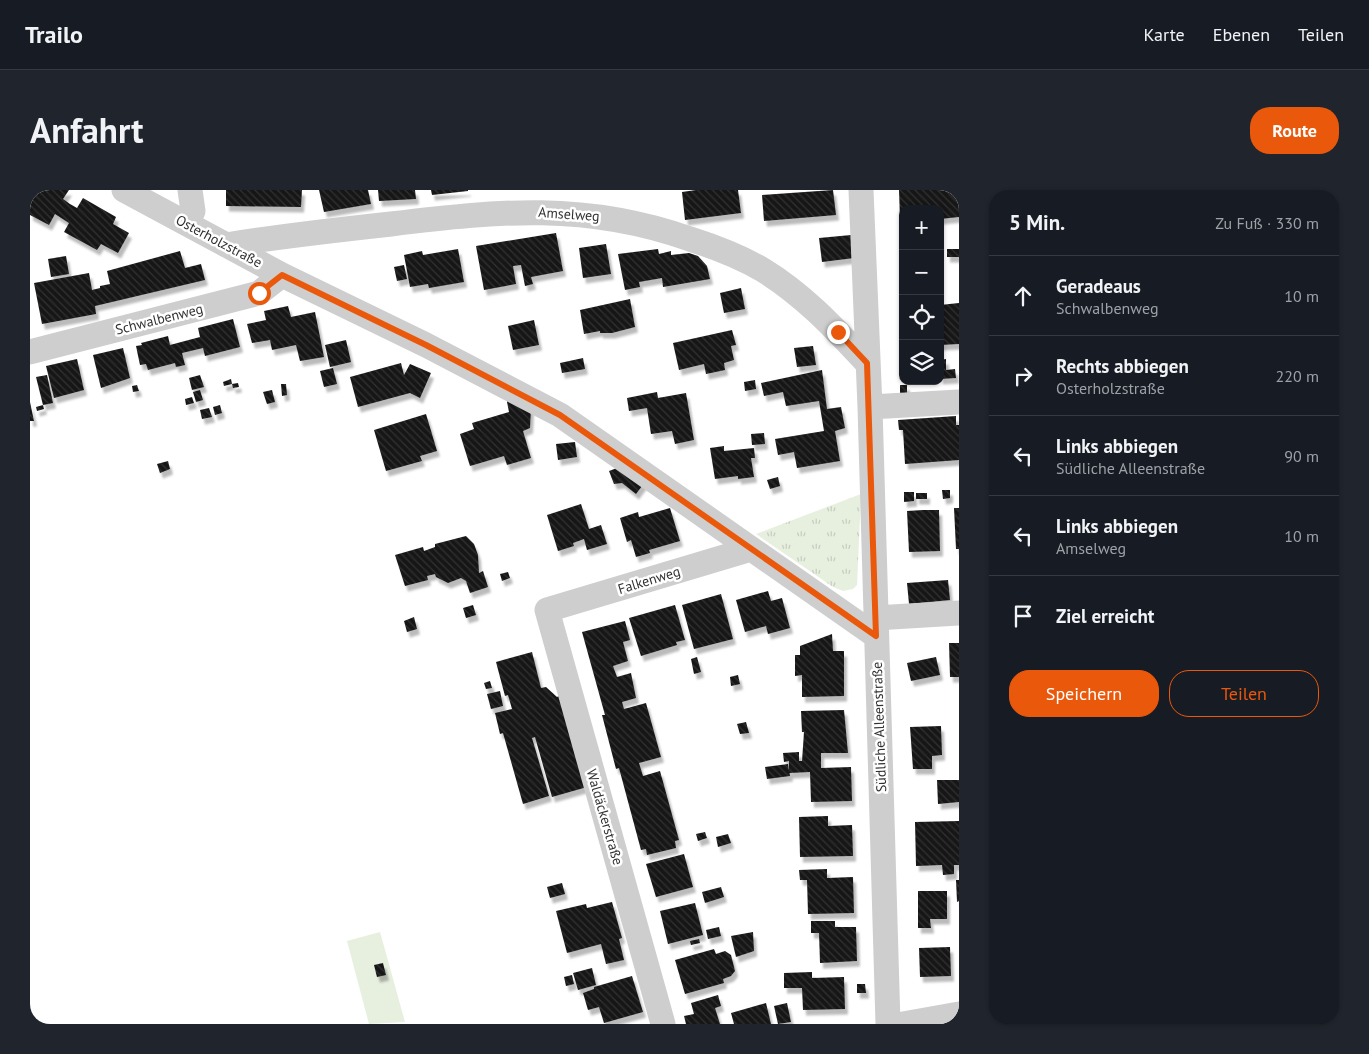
<!DOCTYPE html>
<html lang="de">
<head>
<meta charset="utf-8">
<style>
  body { margin:0; font-family:"PT Sans",sans-serif; background:#20242c; color:#f1f3f6 }
  .controls { position:absolute; right:15px; top:15px; display:grid; overflow:hidden; border-radius:10px; box-shadow:0 1px 4px #0004 }
  .controls button { width:45px; height:45px; display:grid; place-items:center; padding:0; border:0; border-bottom:1px solid #363941; background:#171b24; color:#f1f3f6; font:25px sans-serif }
  .stop { position:absolute; width:15px; height:15px; margin:-11px; border:4px solid #ea580c; border-radius:50%; background:#fff }
  .stop.end { background:#ea580c; border-color:#fff; box-shadow:0 1px 5px #0008 }
  .list { margin:0; padding:0; list-style:none }
  h2 { display:flex; justify-content:space-between; align-items:center; height:65px; margin:0; padding:0 20px; font-size:21px }
  h2 small { font-size:16px; font-weight:400; color:#9ea1a6 }
  .list li { display:grid; grid-template-columns:32px 1fr auto; gap:15px; align-items:center; box-sizing:border-box; height:80px; padding:0 20px; border-top:1px solid #363941 }
  .list b { display:block; font-size:19px; white-space:nowrap }
  .list p { margin:0; font-size:16px; white-space:nowrap; color:#9ea1a6 }
  .list em { font-size:16px; font-style:normal; color:#9ea1a6 }
  .actions { display:flex; gap:10px; padding:15px 20px }
  .actions a { flex:1; padding:11px 0; border:1px solid #ea580c; border-radius:20px; text-align:center; font-size:18px; color:#ea580c }
  .actions .main { background:#ea580c; color:#fff }
  .icon { flex:none; width:28px; height:28px; fill:none; stroke:currentColor; stroke-width:2; stroke-linecap:round; stroke-linejoin:round }
  .map { position:relative; flex:none; width:929px; height:834px; overflow:hidden; border-radius:20px }
  header { display:flex; align-items:center; gap:30px; box-sizing:border-box; height:70px; padding:0 25px; background:#171b24; border-bottom:1px solid #363941 }
  header strong { font-size:24px }
  nav { display:flex; gap:28px; margin-inline-start:auto; font-size:18px }
  .intro { display:flex; align-items:center; justify-content:space-between; box-sizing:border-box; height:120px; padding:0 30px }
  h1 { margin:0; font-size:35px }
  .button { padding:12px 22px; border-radius:20px; background:#ea580c; color:#fff; font-size:18px; font-weight:700 }
  main { display:flex; gap:30px; padding:0 30px }
  aside { flex:1; background:#171b24; border-radius:20px; box-shadow:0 1px 4px #0004 }
  .map>svg:first-child { display:block }
  .grass { fill:url(#grass-tufts) }
  .garden { fill:#e7efdf }
  .building { fill:url(#building-back-hatch); filter:url(#shadow) }
  .lines { fill:none; stroke-linecap:round; stroke-linejoin:round }
  .street { stroke:#cecece; stroke-width:25 }
  .route { stroke:#ea580c; stroke-width:6 }
  .labels { text-anchor:middle; dominant-baseline:central; stroke-width:5; stroke-linejoin:round; paint-order:stroke }
  .street-label { font-size:14px; fill:#313131; stroke:#fff }
</style>
</head>
<body>
<header>
<strong>Trailo</strong>
<nav><a>Karte</a><a>Ebenen</a><a>Teilen</a></nav>
</header>
<div class="intro"><h1>Anfahrt</h1><a class="button">Route</a></div>
<main>
<div class="map">
<svg width="929" height="834" viewBox="0 0 929 834">
  <defs>
    <pattern id="grass-tufts" width="24" height="20" patternUnits="userSpaceOnUse" patternTransform="scale(1.25)"><rect width="24" height="20" fill="#e7efdf"/><path d="M3 7l-1-3M5 7V3M7 7l1-3M15 17l-1-3M17 17v-4M19 17l1-3" fill="none" stroke="#c7cdc0"/></pattern>
    <pattern id="building-back-hatch" width="6" height="6" patternUnits="userSpaceOnUse" patternTransform="scale(1.25)"><rect width="6" height="6" fill="#181818"/><path d="M-1 5l2 2M0 0l6 6M5-1l2 2" fill="none" stroke="#313131"/></pattern>
    <filter id="shadow"><feDropShadow dx="3" dy="5.5" stdDeviation="1" flood-color="#0004"/></filter>
  </defs>
  <rect width="100%" height="100%" fill="#fff"/>
  <path class="grass" d="M831,304L827,395L823,399L813,401L803,397L726,344Z"/>
  <path class="garden" d="M350,742L375,832L339,834L317,751Z"/>
  <path class="building" d="M0,0H39L33,9L40,14L47,18L53,8L86,27L83,34L99,43L88,63L71,54L67,60L34,42L39,33L25,24L19,35L0,25Z
    M196,0H272L271,17L196,16Z
    M289,0H338L341,14L294,22Z
    M348,0H385L386,9L349,11Z
    M401,0H438V1L402,5Z
    M666,0H708L711,23L655,30L652,2Z
    M803,0L806,25L734,31L732,5Z
    M869,0H929V27L910,29V19H873V30H870Z
    M526,43L533,81L501,87L503,94L495,96L491,75L483,76L486,94L454,100L446,56Z
    M821,45L824,68L792,72L789,48Z
    M576,54L581,84L553,88L549,58Z
    M428,59L434,92L399,98L398,94L380,97L374,65L392,61L393,65Z
    M628,59L629,64L641,61V65L659,63L668,66L677,76L680,89L633,97L632,88L609,92L610,97L595,100L588,64Z
    M917,59H929V67H917Z
    M150,61L155,78L171,74L175,90L65,116L66,124L12,134L4,93L59,83L62,100L70,98V96L80,94L77,81Z
    M36,66L39,84L21,87L18,69Z
    M374,75L377,89L367,91L364,77Z
    M711,98L715,119L694,123L690,103Z
    M600,109L605,137L582,143H570V141L554,144L550,120Z
    M929,113V154L910,155V115Z
    M258,116L261,127L285,122L294,167L270,171L266,155L242,160L240,150L222,153L217,134L236,130L234,121Z
    M203,129L210,157L175,166L173,158L152,163L155,175L146,177L145,173L118,180L116,174L110,175L106,156L112,155L111,153L138,146L140,155L170,147L168,138Z
    M504,130L509,155L483,160L478,136Z
    M702,140L706,155L701,156L704,170L694,173L695,180L676,184L674,174L649,180L643,153Z
    M316,150L321,172L300,177L295,155Z
    M783,156L786,175L767,177L764,158Z
    M93,158L100,188L71,198L63,165Z
    M553,168L555,179L532,183L530,173Z
    M47,169L54,200L24,208L16,176Z
    M916,169V180L925,179L926,188L910,189V170Z
    M371,173L374,185L380,174L401,183L390,208L380,203L328,217L320,187Z
    M303,178L307,194L294,197L290,181Z
    M792,180L797,219L811,217L815,238L805,241L810,271L767,278L764,262L748,265L745,249L794,241L789,211L756,216L753,202L734,206L731,193Z
    M17,185L23,213L13,215L6,187Z
    M170,185L174,197L162,200L159,188Z
    M201,189L202,194L208,193L209,197L203,198L202,194L194,196L193,192Z
    M725,190L726,199L715,201L714,192Z
    M251,194H256L257,205L252,206Z
    M107,195L109,201L103,202L102,196Z
    M870,195H877V204H870Z
    M170,200L173,210L166,212L163,202Z
    M242,200L245,212L237,214L233,202Z
    M627,202L628,208L656,203L664,250L645,254L642,241L621,244L617,218L599,221L597,208Z
    M479,206L501,218L500,238L493,241L501,268L477,275L474,266L440,276L430,244L444,239L442,233L479,222L477,212Z
    M162,207L164,213L156,215L155,209Z
    M0,212L4,231H0Z
    M13,215L14,219L7,221L6,217Z
    M190,215L192,223L185,225L183,217Z
    M179,218L182,227L172,229L170,220Z
    M396,224L407,261L390,266L392,271L356,281L344,240Z
    M926,226V235H929V270L875,274L873,240H869L868,230Z
    M734,243L735,254L722,255L721,244Z
    M545,252L547,267L528,270L526,254Z
    M694,256V261L724,258L725,268H721L724,287L708,289V286L685,289L680,258Z
    M138,271L140,279L130,283L127,274Z
    M587,278L615,292L606,304L592,293L584,294L579,281Z
    M748,287L750,296L740,299L737,290Z
    M912,300H920V308L913,309Z
    M874,302H884V311L874,312Z
    M886,303H897V309H886Z
    M551,314L559,339L571,335L577,354L557,360L554,349L543,353L544,356L528,361L517,325Z
    M640,318L650,351L619,360L620,363L606,367L601,350L597,352L590,328L608,322L609,327Z
    M924,318H929V359H926Z
    M893,320H909L910,361L879,362L877,321Z
    M436,346L444,354L448,365L449,383L453,381L458,397L440,403L436,391L431,388L418,393L406,387L405,384L397,386L398,390L375,396L365,365L393,357L394,361L405,357V354Z
    M478,382L480,388L472,391L470,384Z
    M918,390L920,410L879,414L877,393Z
    M738,401L741,411L752,408L760,438L738,444L736,436L715,442L706,410Z
    M691,404L703,449L664,459L652,415Z
    M443,415L446,425L436,428L433,418Z
    M645,415L655,450L646,452L647,455L611,466L599,428Z
    M384,427L387,439L377,442L374,431Z
    M595,431L600,450L593,452L598,471L583,476L587,487L601,483L606,508L592,512L594,519L616,513L631,567L609,573L613,586L630,581L649,650L645,651L646,658L617,665L616,659L611,660L589,578L586,579L572,525H575L552,442Z
    M802,444L803,461H814V506L772,507V485L765,486V465H770V456Z
    M919,453H929V487H920Z
    M502,462L511,498L516,497L527,507L531,505L557,597L522,607L505,547L502,548L519,606L493,614L473,543L470,544L465,523L482,519L478,505L475,506L466,472Z
    M667,467L671,482L664,484L661,469Z
    M906,467L910,485L881,491L877,473Z
    M708,485L710,494L701,496L700,487Z
    M460,491L462,498L456,499L454,493Z
    M470,501L473,516L461,519L457,504Z
    M814,520L818,563H791V578L821,577L822,611L781,612L780,582L759,583V571L754,572L753,563L769,562V571H772L774,542H772L771,521Z
    M716,532L719,543L710,544L707,534Z
    M911,536L912,565L902,566V579H883L880,537Z
    M758,574L760,586L737,589L735,577Z
    M907,590H929V612L908,614Z
    M798,626V636L822,635L823,666L770,667L769,627Z
    M929,631V675H924V684L913,685L912,675L886,676L885,632Z
    M675,642L677,648L668,651L666,644Z
    M698,644L701,653L688,657L686,647Z
    M654,664L663,697L626,707L616,674Z
    M797,679V688L823,687L824,723L778,724L777,690H770L769,680Z
    M926,690H929V711L927,712Z
    M532,693L535,704L520,708L517,697Z
    M691,697L694,707L675,713L672,702Z
    M888,701H917V729H900L901,738H888Z
    M582,712L592,748L589,749L594,770L576,774L571,754L537,763L526,721L556,714L557,718Z
    M665,713L673,745L638,754L630,721Z
    M781,731H805V737H826L827,771L790,773L789,743H781Z
    M689,737L691,746L678,749L676,740Z
    M723,742L724,761L706,767L701,746Z
    M669,749L670,753L661,755L660,751Z
    M920,757L921,786L890,787L889,758Z
    M684,759L686,764L695,761L701,765L705,781L701,786L693,789L694,793L655,804L645,770Z
    M353,773L356,785L347,787L344,775Z
    M562,778L566,795L548,800L543,783Z
    M782,782V788L814,787L815,819L773,820L772,798H754V783Z
    M542,785L544,794L536,796L534,787Z
    M602,786L613,822L574,833L569,817L558,820L553,803L564,799V797Z
    M827,794H835L836,803H827Z
    M688,805L691,816L685,818L690,834H656L654,826L664,824L661,813Z
    M736,813L741,834H704L701,823Z
    M757,813L761,832L748,834L744,816Z"/>
  <g class="lines">
    <path class="street" d="M94,0L252,85L396,155L530,225L846,446
      M831,0L840,217L858,834
      M157,34L163,21L160,0
      M196,55C251,46 306,40 361,34C469,21 555,12 660,49C685,57 711,67 733,80C774,105 805,139 837,173
      M0,162L229,103L252,85
      M840,217L929,212
      M845,428L929,423
      M633,834L517,420L721,359
      M873,834L929,824"/>
  </g>
  <g class="lines">
    <path class="route" d="M229,103L252,85L396,155L530,225L846,446L837,173L808,142"/>
  </g>
  <g class="labels">
    <g class="street-label">
      <text transform="translate(539 24) rotate(4)">Amselweg</text>
      <text transform="translate(189 51) rotate(28)">Osterholzstraße</text>
      <text transform="translate(129 129) rotate(-14)">Schwalbenweg</text>
      <text transform="translate(619 390) rotate(-17)">Falkenweg</text>
      <text transform="translate(849 537) rotate(-92)">Südliche Alleenstraße</text>
      <text transform="translate(575 627) rotate(74)">Waldäckerstraße</text>
    </g>
  </g>
</svg>
<div class="controls">
<button>+</button>
<button>−</button>
<button><svg class="icon" aria-label="locate" viewBox="0 0 24 24"><circle cx="12" cy="12" r="6"/><path d="M12 2v4M12 18v4M2 12h4M18 12h4"/></svg></button>
<button><svg class="icon" aria-label="layers" viewBox="0 0 24 24"><path d="M12 4l9 5-9 5-9-5zM3 14l9 5 9-5"/></svg></button>
</div>
<div class="stop" style="left:229px;top:103px"></div>
<div class="stop end" style="left:808px;top:142px"></div>
</div>
<aside>
<h2>5 Min.<small>Zu Fuß · 330 m</small></h2>
<ul class="list">
<li><svg class="icon" aria-label="ahead" viewBox="0 0 24 24"><path d="M12 20V5M6 11l6-6 6 6"/></svg><div><b>Geradeaus</b><p>Schwalbenweg</p></div><em>10 m</em></li>
<li><svg class="icon" aria-label="right" viewBox="0 0 24 24"><path d="M7 20v-9h11M14 6l5 5-5 5"/></svg><div><b>Rechts abbiegen</b><p>Osterholzstraße</p></div><em>220 m</em></li>
<li><svg class="icon" aria-label="left" viewBox="0 0 24 24"><path d="M17 20v-9H6M10 6l-5 5 5 5"/></svg><div><b>Links abbiegen</b><p>Südliche Alleenstraße</p></div><em>90 m</em></li>
<li><svg class="icon" aria-label="left" viewBox="0 0 24 24"><path d="M17 20v-9H6M10 6l-5 5 5 5"/></svg><div><b>Links abbiegen</b><p>Amselweg</p></div><em>10 m</em></li>
<li><svg class="icon" aria-label="arrive" viewBox="0 0 24 24"><path d="M6 21V4h12l-3 4 3 4H6"/></svg><div><b>Ziel erreicht</b></div></li>
</ul>
<div class="actions"><a class="main">Speichern</a><a>Teilen</a></div>
</aside>
</main>
</body>
</html>
